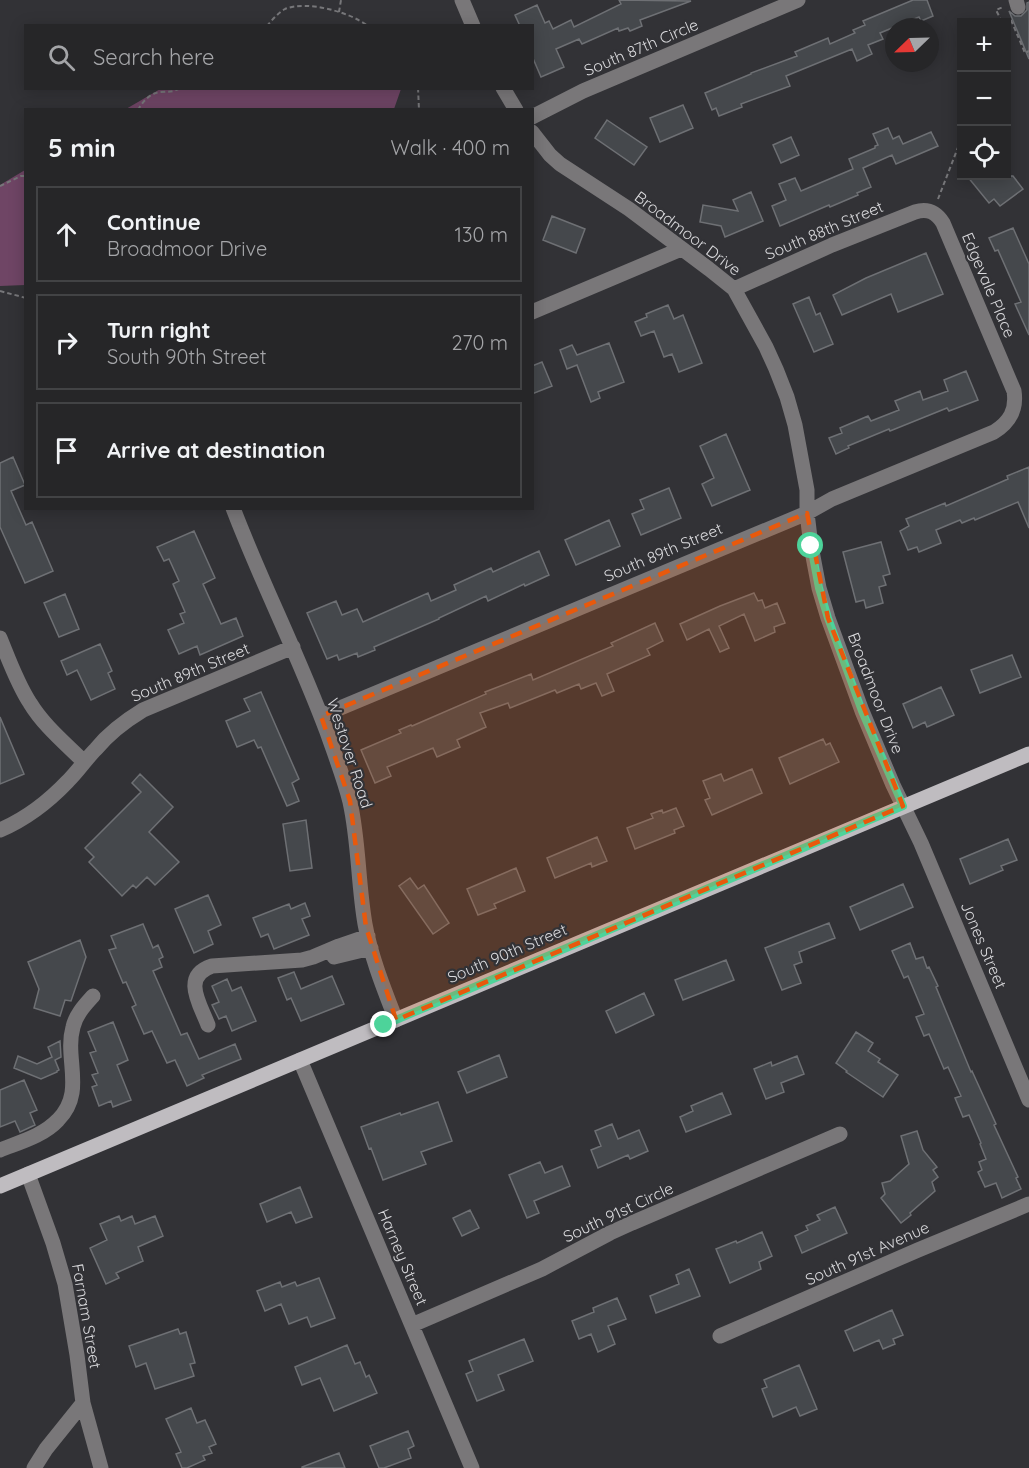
<!DOCTYPE html>
<html lang="en">
<head>
<meta charset="utf-8">
<style>
  body { margin:0; font-family:Quicksand,sans-serif; background:#323234; color:#f1f3f6 }
  .controls { position:absolute; right:18px; top:18px; display:grid; overflow:hidden; border-radius:0px; box-shadow:0 3px 15px #0003 }
  .controls button { width:54px; height:54px; display:grid; place-items:center; padding:0; border:0; border-bottom:2px solid #424345; background:#262628; color:#f1f3f6; font:30px sans-serif }
  .compass { position:absolute; left:885px; top:18px; width:54px; height:54px; border-radius:50%; background:#262628; box-shadow:0 3px 15px #0003; rotate:247deg }
  .stop { position:absolute; width:18px; height:18px; margin:-14px; border:4px solid #4dd39a; border-radius:50%; background:#fff }
  .stop.end { background:#4dd39a; border-color:#fff; box-shadow:0 2px 6px #0008 }
  .list { margin:0; padding:0; list-style:none }
  h2 { display:flex; justify-content:space-between; align-items:center; height:78px; margin:0; padding:0 24px; font-size:26px }
  h2 small { font-size:20px; font-weight:400; color:#a4a5a8 }
  .list li { display:grid; grid-template-columns:39px 1fr auto; gap:18px; align-items:center; box-sizing:border-box; height:96px; margin:0 12px 12px; padding:0 12px; border:2px solid #424345; border-radius:0px }
  .list b { display:block; font-size:22px; white-space:nowrap }
  .list p { margin:0; font-size:20px; white-space:nowrap; color:#a4a5a8 }
  .list em { font-size:20px; font-style:normal; color:#a4a5a8 }
  .icon { flex:none; width:33px; height:33px; fill:none; stroke:currentColor; stroke-width:2; stroke-linecap:round; stroke-linejoin:round }
  .map { position:relative; flex:none; width:1029px; height:1468px; overflow:hidden }
  .search { position:absolute; background:#262628; box-shadow:0 3px 15px #0003; left:24px; top:24px; width:510px; height:66px; display:flex; align-items:center; gap:15px; box-sizing:border-box; padding:0 21px; border-radius:0px; color:#a4a5a8; font-size:22px }
  .panel { position:absolute; background:#262628; box-shadow:0 3px 15px #0003; left:24px; top:108px; width:510px; height:402px; border-radius:0px }
  .map>svg:first-child { display:block }
  .green { fill:#6f4565 }
  .building { fill:#45484c; stroke:#6e7074; stroke-width:1.5 }
  .lines { fill:none; stroke-linecap:round; stroke-linejoin:round }
  .path { stroke:#77777a; stroke-width:2; stroke-dasharray:4.5 3; stroke-linecap:butt }
  .minor { stroke:#797779; stroke-width:15 }
  .major { stroke:#bfbcc0; stroke-width:15 }
  .route { stroke:#4dd39a; stroke-width:8 }
  .marked { fill:#e8590c; fill-opacity:0.2; stroke:#e8590c; stroke-width:4.5; stroke-dasharray:12 8; stroke-linejoin:round }
  .labels { text-anchor:middle; dominant-baseline:central; stroke-width:4.5; stroke-linejoin:round; paint-order:stroke }
  .street-label { font-size:16px; fill:#d9d9dc; stroke:#323236 }
</style>
</head>
<body>
<div class="map">
<svg width="1029" height="1468" viewBox="0 0 1029 1468">
  <rect width="100%" height="100%" fill="#323236"/>
  <path class="green" d="M162,88H401V89L394,109H126Z
    M25,170V285L0,286V185Z"/>
  <path class="building" d="M619,0L691,1L640,20L642,26L630,31L628,28L619,31L618,28L582,44L579,39L556,49L564,67L541,77L532,56V26H520L515,15L537,5L545,23L549,21L553,29L571,20L574,27L621,4Z
    M913,0H927L933,16L921,21L919,17L880,33L883,39L868,45L872,54L857,61L852,49L786,76L790,86L741,104L742,107L719,116L716,108L712,110L705,93L751,74V73L797,56L795,52L828,38L830,44L855,33L853,30L865,25L863,21Z
    M1029,2V59L1009,11L1015,16H1021L1027,10V3Z
    M683,105L693,128L660,142L650,118Z
    M607,120L647,147L634,165L595,138Z
    M888,128L893,139L899,136L903,144L931,132L938,146L896,164L892,155L863,168L871,187L857,193L858,195L830,207L829,205L780,226L772,206L786,200L779,184L795,178L801,191L853,169L849,159L875,148V146L878,145L873,134Z
    M791,137L799,155L781,163L773,145Z
    M967,176H1013L1023,189L1000,206L994,199L989,203Z
    M751,192L763,221L725,237L721,226L700,222L703,205L738,211L733,200Z
    M552,216L585,229L576,253L543,240Z
    M1013,228L1029,264V335L1015,304L1021,302L998,250L995,251L989,238Z
    M926,253L943,294L898,312L891,294L842,315L833,295L866,278Z
    M809,297L816,315L820,313L833,344L814,352L793,304Z
    M668,305L674,319L683,315L702,363L679,372L672,354L664,357L654,331L641,336L635,322L647,317L646,314Z
    M609,343L624,382L598,392L600,398L591,402L577,365L567,369L560,350L572,345L577,355Z
    M542,362L552,386L532,394V366Z
    M966,371L978,400L949,411L947,408L890,431L889,429L848,446L849,448L836,454L829,438L842,433L840,428L868,416L871,421L899,410L895,401L920,391L923,400L948,391L944,380Z
    M726,434L750,490L712,506L702,484L714,478L700,446Z
    M13,457L25,485L11,491L26,525L32,522L53,571L25,583L0,527V463Z
    M1029,467V528L1018,502L975,520L974,518L962,523L960,520L936,530L941,543L919,552L917,547L908,550L900,531L909,526L906,519L945,503L946,506L1008,479L1007,476Z
    M669,488L681,518L641,535L632,514L644,509L640,500Z
    M609,520L620,546L576,565L565,540Z
    M194,531L215,578L203,584L221,624L236,618L243,636L200,655L197,646L179,654L168,630L184,623L180,614L185,612L173,584L179,581L169,559L164,561L157,547Z
    M881,542L890,574L883,576L886,585L879,587L883,603L866,608L864,600L856,602L843,552Z
    M539,551L549,575L525,586L524,584L488,601L486,596L439,618V619L374,647L375,650L358,657L357,653L339,660L337,655L327,659L307,613L336,601L342,615L357,609L363,622L428,593L431,601L456,590L454,585L491,568L493,572Z
    M754,593L758,601L762,600L765,608L777,603L785,623L774,627L775,632L755,641L744,614L719,626L729,648L720,652L709,629L687,640L680,624L720,606Z
    M65,594L79,629L59,637L44,603Z
    M655,623L663,641L647,649L650,655L607,674L614,691L602,696L596,683L581,689L579,684L557,693L555,690L510,708L508,703L480,713L486,727L457,740L460,747L437,757L433,748L387,767L391,776L375,783L361,750L401,733L399,730L411,725L412,726L486,694L485,692L531,674L533,680L613,646L611,643Z
    M100,644L112,671L108,673L115,689L91,700L77,670L67,675L61,661Z
    M1012,655L1021,677L980,693L971,670Z
    M941,687L954,715L927,727L925,722L913,728L903,704Z
    M261,692L299,779L292,783L299,801L287,806L261,747L258,748L254,740L237,747L226,721L250,711L244,699Z
    M0,717L24,774L0,784Z
    M823,739L826,745L830,743L839,762L790,784L779,758Z
    M752,769L762,793L712,815L705,800L710,798L703,781L721,774L724,781Z
    M140,774L173,807L149,832L179,862L155,885L147,877L136,888L133,885L122,896L89,862L94,857L85,848L141,792L132,783Z
    M676,808L684,826L674,830L675,833L635,849L627,828L653,818L651,814L662,810L663,813Z
    M306,820L312,868L290,871L283,824Z
    M597,837L607,861L592,867L591,863L555,878L547,858Z
    M1008,839L1017,860L1001,866L1003,870L970,884L960,859Z
    M516,868L525,891L494,904L496,908L478,915L467,889Z
    M410,878L418,889L424,885L449,923L433,934L399,886Z
    M903,884L913,907L860,930L850,907Z
    M208,895L221,925L208,931L213,944L194,953L175,909Z
    M305,903L310,916L302,919L309,935L274,949L268,934L261,937L253,918L289,904L291,909Z
    M829,923L835,938L799,952L802,962L794,965L801,983L782,990L765,948Z
    M143,924L153,948L158,945L163,957L159,959L162,967L153,971L181,1035L187,1033L199,1059L235,1044L241,1059L202,1075L204,1078L187,1086L175,1060L167,1063L152,1031L144,1034L132,1007L136,1005L126,982L123,983L109,950L116,948L111,936Z
    M80,940L86,957L71,1001L65,1000L60,1016L34,1008L39,989L28,962Z
    M910,943L916,959L923,957L927,968L929,967L938,986L936,987L971,1072L972,1071L996,1124L994,1125L1018,1177L1016,1178L1021,1189L1002,1198L996,1183L985,1187L978,1172L982,1170L979,1162L986,1159L980,1144L981,1143L969,1115L963,1117L955,1098L961,1096L948,1067L944,1069L929,1034L924,1036L916,1017L924,1014L908,976L904,978L892,951Z
    M726,960L734,980L683,1000L675,980Z
    M294,972L301,989L332,976L344,1004L301,1021L291,998L287,1000L278,978Z
    M227,979L232,991L241,987L256,1021L232,1031L226,1016L219,1019L212,1005L219,1002L212,986Z
    M644,993L654,1015L616,1033L606,1011Z
    M113,1022L128,1060L117,1065L131,1100L113,1107L111,1101L99,1106L92,1087L97,1085L92,1075L98,1073L90,1053L96,1051L88,1032Z
    M856,1032L873,1043L868,1051L880,1059L878,1062L898,1075L883,1097L846,1072L847,1071L836,1063Z
    M60,1041L61,1057L55,1060L59,1070L57,1071V1072L41,1079L14,1068L18,1056L37,1064L52,1057L48,1047Z
    M499,1055L507,1077L467,1093L458,1072Z
    M797,1056L804,1074L781,1083L784,1092L766,1099L754,1069L771,1062L772,1066Z
    M24,1080L37,1110L30,1113L35,1125L20,1132L15,1121L0,1127V1090Z
    M722,1093L731,1114L686,1132L680,1117L693,1111L691,1106Z
    M438,1102L452,1141L421,1152L426,1164L383,1180L371,1148L369,1149L361,1127L400,1113L401,1115Z
    M612,1124L618,1139L639,1130L648,1151L630,1159L628,1155L598,1168L591,1150L601,1146L595,1131Z
    M917,1131L923,1150L937,1167L933,1170L938,1177L932,1182L935,1191L910,1213L911,1215L901,1223L881,1198L885,1194L882,1183L890,1181L909,1164L901,1136Z
    M540,1162L545,1173L562,1166L570,1186L534,1201L539,1213L527,1218L509,1175Z
    M300,1187L312,1217L296,1223L291,1212L267,1222L260,1204Z
    M835,1207L847,1233L802,1253L795,1236L808,1230L806,1226L820,1220L817,1215Z
    M470,1210L479,1228L462,1236L453,1218Z
    M119,1216L121,1221L132,1216L135,1224L155,1216L163,1236L138,1247L143,1261L116,1273L119,1278L106,1284L90,1248L107,1240L100,1224Z
    M762,1232L772,1256L759,1262L761,1269L730,1283L716,1249L736,1241L737,1243Z
    M689,1269L700,1296L656,1313L650,1296L679,1284L676,1275Z
    M319,1278L335,1318L311,1327L307,1317L289,1324L281,1304L265,1311L257,1291L280,1282L282,1287L295,1282L297,1286Z
    M617,1298L626,1319L608,1326L615,1344L598,1352L591,1334L579,1339L572,1321L594,1312L593,1308Z
    M892,1310L903,1335L893,1339L895,1344L883,1349L879,1340L854,1351L845,1331Z
    M178,1329L180,1334L186,1332L195,1363L190,1364L194,1376L155,1389L146,1363L136,1367L129,1346Z
    M524,1339L533,1361L498,1375L504,1390L477,1401L466,1374L473,1371L469,1361Z
    M347,1345L355,1364L360,1362L366,1377L369,1375L377,1393L334,1411L320,1378L302,1385L295,1367Z
    M799,1365L817,1409L800,1416L796,1407L773,1417L762,1389L767,1387L764,1380Z
    M191,1408L197,1423L205,1420L216,1444L209,1447L212,1453L203,1456L205,1460L187,1468H182L176,1454L181,1452L166,1419Z
    M408,1431L414,1446L408,1449L411,1458L384,1468H379L370,1446Z
    M339,1453L345,1468H302V1467Z"/>
  <g class="lines">
    <path class="path" d="M339,12L341,0
      M1011,20L1025,53L1029,51
      M1002,22L996,10L1003,7
      M267,26C272,20 278,13 285,9C306,0 350,12 368,26
      M418,88L419,110
      M138,110C143,101 150,93 161,92C170,91 172,93 180,88
      M0,186L21,176H26
      M938,199L962,137
      M0,291L26,298"/>
    <path class="minor" d="M462,0L473,26
      M1016,0L1018,7
      M503,88L516,110
      M532,117L583,91L798,0
      M532,132L550,155L560,164L629,209L709,269L734,289L766,347L776,369L787,397L795,425L807,490V513L811,546L819,588L828,618L862,711L893,785L921,843L1029,1100
      M532,312L681,249
      M233,508C262,584 299,656 327,732C335,755 344,778 350,802C359,842 358,884 365,924C371,957 384,989 396,1020
      M0,638C9,660 17,683 30,703C44,726 65,743 84,762
      M321,716L807,513L832,499L994,432C1010,422 1017,410 1014,391L943,223C936,212 928,208 915,212L832,245L734,289
      M0,830C26,819 49,801 68,781C78,771 86,759 96,749C109,733 125,721 143,710L293,647
      M334,957L371,948
      M208,1025C200,1004 181,976 212,966L302,960L313,957L339,946L368,936
      M300,1060L472,1468
      M0,1150C20,1142 43,1136 58,1120C86,1092 64,1059 73,1027C76,1014 85,1005 93,996
      M28,1174L53,1243L65,1284L77,1355L83,1403L101,1468
      M412,1325L542,1269L610,1233L632,1223L840,1134
      M720,1336L918,1250L1029,1204
      M34,1468L46,1449L83,1403"/>
    <path class="major" d="M0,1186L1029,754"/>
  </g>
  <g class="lines">
    <path class="route" d="M384,1025L903,806L862,711L828,618L819,588L811,546"/>
  </g>
  <path class="marked" d="M807,513L828,618L903,806L396,1020L366,927L350,801L321,716Z"/>
  <g class="labels">
    <g class="street-label">
      <text transform="translate(641 47) rotate(-23)">South 87th Circle</text>
      <text transform="translate(824 230) rotate(-23)">South 88th Street</text>
      <text transform="translate(688 233) rotate(37)">Broadmoor Drive</text>
      <text transform="translate(989 285) rotate(67)">Edgevale Place</text>
      <text transform="translate(663 552) rotate(-23)">South 89th Street</text>
      <text transform="translate(190 672) rotate(-23)">South 89th Street</text>
      <text transform="translate(876 693) rotate(69)">Broadmoor Drive</text>
      <text transform="translate(350 753) rotate(72)">Westover Road</text>
      <text transform="translate(984 945) rotate(67)">Jones Street</text>
      <text transform="translate(507 953) rotate(-23)">South 90th Street</text>
      <text transform="translate(618 1212) rotate(-25)">South 91st Circle</text>
      <text transform="translate(867 1253) rotate(-24)">South 91st Avenue</text>
      <text transform="translate(403 1257) rotate(67)">Harney Street</text>
      <text transform="translate(87 1316) rotate(80)">Farnam Street</text>
    </g>
  </g>
</svg>
<div class="controls">
<button>+</button>
<button>−</button>
<button><svg class="icon" aria-label="locate" viewBox="0 0 24 24"><circle cx="12" cy="12" r="6"/><path d="M12 2v4M12 18v4M2 12h4M18 12h4"/></svg></button>
</div>
<svg class="compass" viewBox="-18 -18 36 36"><path d="M0-13l5 13h-10z" fill="#e53935"/><path d="M0 13l5-13h-10z" fill="#a4a5a8"/></svg>
<div class="stop" style="left:811px;top:546px"></div>
<div class="stop end" style="left:384px;top:1025px"></div>
<div class="search"><svg class="icon" aria-label="search" viewBox="0 0 24 24"><circle cx="10" cy="10" r="6"/><path d="M15 15l6 6"/></svg>Search here</div>
<section class="panel">
<h2>5 min<small>Walk · 400 m</small></h2>
<ul class="list">
<li><svg class="icon" aria-label="ahead" viewBox="0 0 24 24"><path d="M12 20V5M6 11l6-6 6 6"/></svg><div><b>Continue</b><p>Broadmoor Drive</p></div><em>130 m</em></li>
<li><svg class="icon" aria-label="right" viewBox="0 0 24 24"><path d="M7 20v-9h11M14 6l5 5-5 5"/></svg><div><b>Turn right</b><p>South 90th Street</p></div><em>270 m</em></li>
<li><svg class="icon" aria-label="arrive" viewBox="0 0 24 24"><path d="M6 21V4h12l-3 4 3 4H6"/></svg><div><b>Arrive at destination</b></div></li>
</ul>
</section>
</div>
</body>
</html>
